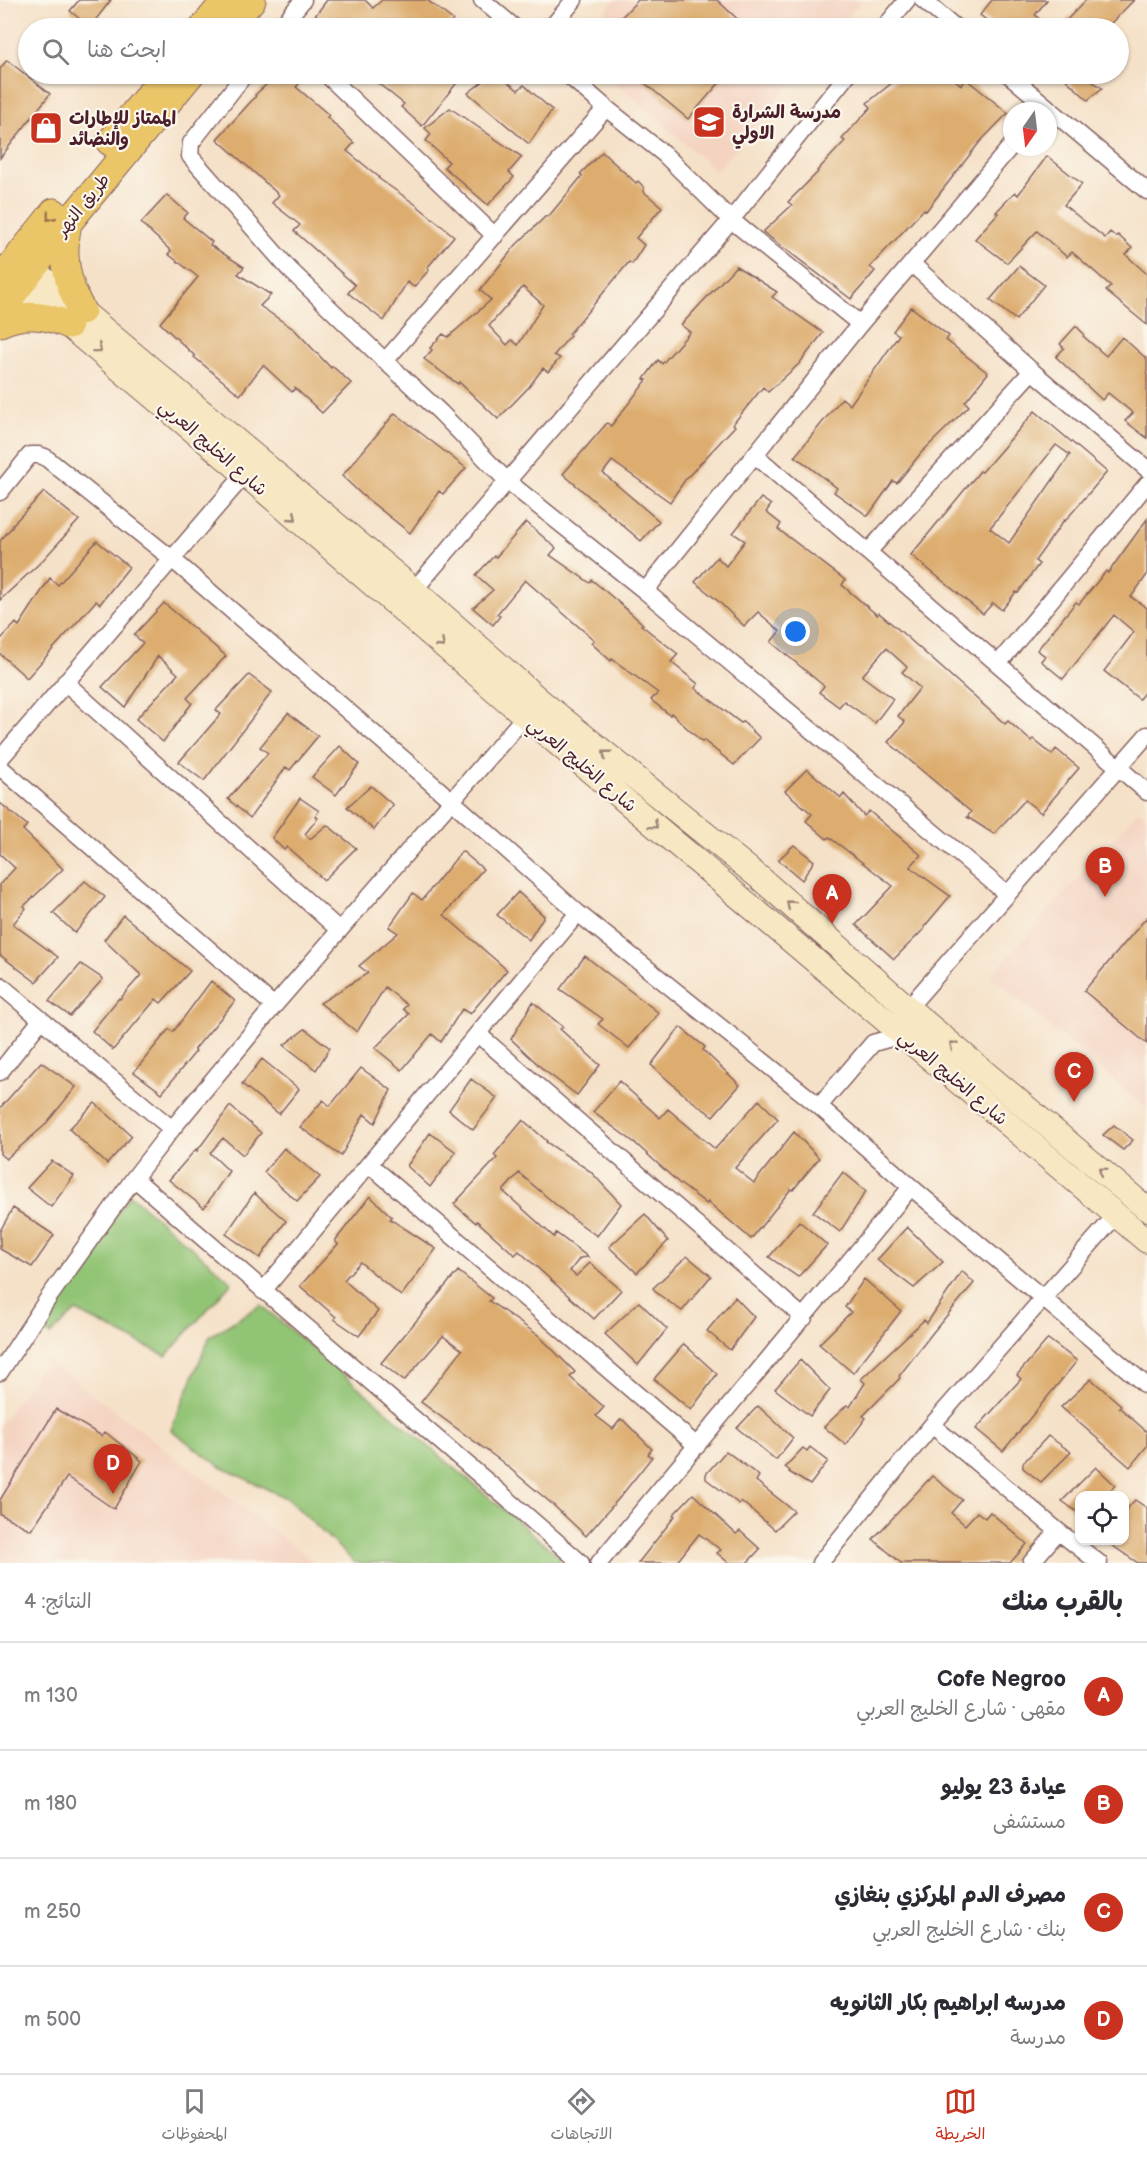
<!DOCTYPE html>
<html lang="ar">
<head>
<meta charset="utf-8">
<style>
  body { margin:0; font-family:"Balsamiq Sans","Playpen Sans Arabic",sans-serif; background:#f7f7f7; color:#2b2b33; direction:rtl }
  .controls { position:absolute; right:18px; bottom:18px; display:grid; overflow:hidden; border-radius:12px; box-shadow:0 2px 4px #0004 }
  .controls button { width:54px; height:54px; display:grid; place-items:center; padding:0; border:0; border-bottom:2px solid #e1e1e2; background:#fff; color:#2b2b33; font:30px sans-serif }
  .compass { position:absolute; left:1003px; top:102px; width:54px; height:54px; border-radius:50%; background:#fff; box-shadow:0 2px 4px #0004; rotate:194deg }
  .you { position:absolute; left:796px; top:632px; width:21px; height:21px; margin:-15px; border:4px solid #fff; border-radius:50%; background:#1a73e8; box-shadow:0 0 0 9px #1a73e833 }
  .badge { display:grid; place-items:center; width:39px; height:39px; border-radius:50%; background:#c8321e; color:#fff; font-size:20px; font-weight:700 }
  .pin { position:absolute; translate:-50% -50px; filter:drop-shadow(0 2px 3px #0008) }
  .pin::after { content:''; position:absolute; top:32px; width:21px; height:18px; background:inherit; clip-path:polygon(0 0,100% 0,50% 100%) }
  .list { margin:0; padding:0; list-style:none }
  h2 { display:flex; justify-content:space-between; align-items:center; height:78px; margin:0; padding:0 24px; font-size:26px }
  h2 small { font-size:20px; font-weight:400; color:#7c7c81 }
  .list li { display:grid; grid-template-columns:39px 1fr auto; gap:18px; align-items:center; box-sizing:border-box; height:108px; padding:0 24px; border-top:2px solid #e1e1e2 }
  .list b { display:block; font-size:22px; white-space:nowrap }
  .list p { margin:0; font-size:20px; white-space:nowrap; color:#7c7c81 }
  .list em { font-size:20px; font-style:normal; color:#7c7c81 }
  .icon { flex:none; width:33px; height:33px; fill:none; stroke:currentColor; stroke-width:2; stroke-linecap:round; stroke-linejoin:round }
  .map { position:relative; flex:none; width:1147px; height:1563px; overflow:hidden; direction:ltr }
  .search { position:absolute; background:#fff; box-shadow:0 2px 4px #0004; left:18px; right:18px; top:18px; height:66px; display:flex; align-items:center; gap:15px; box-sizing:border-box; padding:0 21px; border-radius:33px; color:#7c7c81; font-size:22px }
  .sheet { height:510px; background:#fff }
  nav { display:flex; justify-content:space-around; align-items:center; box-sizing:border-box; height:84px; border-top:2px solid #e1e1e2; background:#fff; font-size:16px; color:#7c7c81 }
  nav a { display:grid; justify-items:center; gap:3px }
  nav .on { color:#c8321e }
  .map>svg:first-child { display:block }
  .built { fill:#f4d3c1 }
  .green { fill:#92c474; stroke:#6e7250; stroke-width:1.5 }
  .building { fill:#ddad70; fill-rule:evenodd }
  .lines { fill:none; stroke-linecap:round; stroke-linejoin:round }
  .street-casing { stroke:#866362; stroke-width:19 }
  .secondary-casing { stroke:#866362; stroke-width:26 }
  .primary-casing { stroke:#866362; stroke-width:29 }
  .street { stroke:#fff; stroke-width:16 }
  .secondary { stroke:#f7e8c3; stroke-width:24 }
  .primary { stroke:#ebc669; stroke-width:27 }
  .oneway { stroke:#9a724a }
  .oneway2 { stroke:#a08477 }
  .labels { text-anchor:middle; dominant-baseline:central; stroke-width:4.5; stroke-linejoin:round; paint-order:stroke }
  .poi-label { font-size:18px; font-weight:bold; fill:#4a1f2b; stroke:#fbf7ec; text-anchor:start }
  .street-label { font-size:18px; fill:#4a1f2b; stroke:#fbf7ec }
</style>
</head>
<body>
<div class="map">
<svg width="1147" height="1563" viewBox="0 0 1147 1563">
  <rect width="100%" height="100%" fill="#fbf7ec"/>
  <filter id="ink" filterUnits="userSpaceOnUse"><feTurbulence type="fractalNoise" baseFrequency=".0167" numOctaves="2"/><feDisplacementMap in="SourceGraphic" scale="12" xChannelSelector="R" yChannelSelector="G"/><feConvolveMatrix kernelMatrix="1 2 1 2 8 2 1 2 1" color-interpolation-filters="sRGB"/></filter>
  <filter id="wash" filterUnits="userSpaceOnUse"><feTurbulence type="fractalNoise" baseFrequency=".008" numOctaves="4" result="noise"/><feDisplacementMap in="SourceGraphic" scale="24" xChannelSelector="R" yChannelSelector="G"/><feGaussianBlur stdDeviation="1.35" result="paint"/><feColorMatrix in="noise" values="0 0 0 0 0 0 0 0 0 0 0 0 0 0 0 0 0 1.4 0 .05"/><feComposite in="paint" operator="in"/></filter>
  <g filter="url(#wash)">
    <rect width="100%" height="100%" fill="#f5e1c8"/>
    <path class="built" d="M615,0H862L837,28H591Z
      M606,74H799L716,171Z
      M1139,810L1147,817V1109L991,976Z
      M46,1359L316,1563H0V1425Z"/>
    <path class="green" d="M130,1195L232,1282L166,1356L76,1311L50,1335L34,1324Z
      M261,1305L561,1558L557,1563H355L288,1499L221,1467L171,1430L210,1336Z"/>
    <g id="blocks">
      <path class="building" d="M79,0H111L90,27L70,11Z
        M327,0H365L373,8L382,0H427L453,20L446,28H318L311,21Z
        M638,0H717L747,28H611Z
        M992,0H1047L1035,15L1050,28H997L980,15Z
        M1086,0H1134L1106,28H1059Z
        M7,60L50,94L0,158V69Z
        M278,74H288L299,84L296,87L329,115L327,117L354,143L347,151L379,177L378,178L415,204L454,236L427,268L429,270L414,287L407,282L384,321L348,293L355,285L294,231L300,225L272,203L279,195L217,139L256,96L255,95Z
        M380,74H464L422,126L401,107L404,104L374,80Z
        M493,74H497L518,90L524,85L552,110L529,144L468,93Z
        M634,74H727L688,119Z
        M903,74H949L961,85L966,79L1008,113L979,143L926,211L924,209L870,267L875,271L851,299L763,232L792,205L788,202L818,172L817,171L845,141L842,139L871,107L867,103Z
        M1060,74H1101L1093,82L1102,88L1088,100Z
        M450,108L522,157L509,172L514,177L488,205L444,167L449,162L426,141L431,134L425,128Z
        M602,152L636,183L638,181L644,187V192L662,207L636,238L644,245L632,264L629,262L569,334L570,336L554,355L560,358L548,372L543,368L529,387L498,419L459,382L458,384L424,359L432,350L430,348L443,334L448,337L491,300L480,290L516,245L546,216L548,217L582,176L580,174ZM523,287L543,305L518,345L512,340L507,345L489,326Z
        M1047,156L1082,184L1064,205L1105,238L1110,232L1116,237L1118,235L1132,248L1126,255L1147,274V325L1106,291L1111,286L1072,252L1067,257L1037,231L1007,263L975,239L998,213L996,212L1015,192L1018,195Z
        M167,195L188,213L183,218L212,242L210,245L244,267L238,274L271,295L260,306L295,330L331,368L332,366L351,383L322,413L295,388L292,392L263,365L240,395L194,357L195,356L160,323L198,277L168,254L171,251L141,223Z
        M736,266L777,292L772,297L823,333L799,364L768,392L763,387L733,424L735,426L685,480L670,502L612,461L603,473L659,521L641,541L563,474L607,423L611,426L647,380L644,379L658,360L662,364L690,332L681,325Z
        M1019,266L1044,285L1016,320L990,300Z
        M911,307L949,336L946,340L988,373L965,402L969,406L921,453L897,483L893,481L868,516L834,492L837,488L795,456L842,398L850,405L899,335L893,331Z
        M1076,326L1084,334L1083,336L1106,356L1122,337L1147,359V438L1125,421L1133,413L1108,393L1102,400L1056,357L1064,348L1060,344Z
        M1035,411L1107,472L1065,521L1064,520L1035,561L1039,564L1018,593L1016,592L1002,610L993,603L983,614L911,555L980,471L982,472ZM1056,445L1070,455L1009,543L990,528Z
        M395,413L466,468L443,494L439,491L410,533L361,494L342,476Z
        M44,492L79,520L42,561L0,600V541L13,526L12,525Z
        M761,498L771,505L766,512L781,524L778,529L845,580L842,585L877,615L879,613L898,629L1005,724L1008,721L1031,741L1033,739L1052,755L1056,749L1079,768L1041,813L1025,800L994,834L967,817L971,812L888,742L905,722L898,716L920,688L902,672L907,667L886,648L862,676L893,699L875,723L844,701L839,707L819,692L824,686L771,642L780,631L758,612L744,626L718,601L695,582L717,557L726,566L745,541L733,533Z
        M1147,519V575L1131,597L1147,608V689L1139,699L1104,671L1134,632L1114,615L1063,679L1041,661L1045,656L1037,650L1076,602L1079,604L1106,571L1108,573Z
        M526,522L556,548L550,555L590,583L592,580L617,601L643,624L641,625L678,654L671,662L698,684L695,688L741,723L743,722L760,738L734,765L703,740L702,742L671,713L670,715L651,700L658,693L612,659L611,661L591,643L594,640L525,580L497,614L500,616L493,625L473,608L493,590L476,575L494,556L496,557Z
        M97,541L129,567L100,604L96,601L27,678L0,654V640L16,623L19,626L50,578L58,585Z
        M164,603L226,656L187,698L192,703L163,742L136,719L178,674L158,656L125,707L102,687L143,643L134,635Z
        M249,675L272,692L204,781L179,762L221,714L216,710Z
        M288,713L318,736L290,770L286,767L250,818L228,799L268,753L260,747Z
        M340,746L359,764L336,795L312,777Z
        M807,769L841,798L844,794L864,816L869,811L921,855L910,867L950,896L924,927L925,928L894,959L856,925L893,886L829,837L827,839L806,821L812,814L785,791Z
        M371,786L393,805L374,830L347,807Z
        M300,798L319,811L315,816L318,818L305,834L310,839L327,825L356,848L324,880L287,847L284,850L272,838Z
        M0,803L27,825L23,830L63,869L24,906L26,908L13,924L58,957L36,982L0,955V884L15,868L0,854Z
        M794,845L814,861L802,880L778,860Z
        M462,851L483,869L444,915L507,970L470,1014L462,1009L441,1042L432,1034L402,1070L375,1048L409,1014L403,1009L407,1005L385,987L357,1032L320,1003L368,973L359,966L398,933L389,927L413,893L422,900Z
        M85,881L105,897L75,933L53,913Z
        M518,892L544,916L529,940L497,915Z
        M123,915L190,971L161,1003L156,999L113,1050L92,1031L119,998L120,999L141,975L104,940Z
        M1147,917V1044L1084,991Z
        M585,956L659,1013L629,1048L598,1024L603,1019L560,989Z
        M81,964L103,979L70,1016L49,1001Z
        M211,981L235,1001L194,1050L196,1051L162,1093L134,1072L169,1029L173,1032Z
        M533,1002L563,1027L560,1029L600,1065L577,1095L545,1071L511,1039Z
        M680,1027L705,1047L703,1050L740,1085L713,1116L688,1098L651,1065Z
        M305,1029L330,1048L316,1070L284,1045Z
        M262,1059L299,1089L279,1114L242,1084Z
        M41,1062L76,1087L44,1126L6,1159L0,1154V1108Z
        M361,1068L391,1090L375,1123L364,1114L341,1156L300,1127L323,1100L330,1106Z
        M471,1079L497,1098L473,1130L449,1110Z
        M619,1081L660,1118L668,1109L715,1149L759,1100L778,1119L735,1168L754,1183L794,1132L819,1158L793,1190L791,1189L751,1239L708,1202L707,1204L679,1183L635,1143L593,1112Z
        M95,1103L132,1136L107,1164L69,1129Z
        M230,1106L261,1133L243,1155L223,1138L210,1153L229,1171L204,1208L169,1180L196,1149L197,1151Z
        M523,1120L547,1141L546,1142L590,1171L621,1204L597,1236L568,1215L519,1173L503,1191L554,1237L556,1233L588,1257L580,1258L570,1271L576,1276L590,1263L621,1290L594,1319L519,1251L515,1255L477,1221L476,1223L454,1204L497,1158L494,1155Z
        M1114,1125L1133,1140L1123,1150L1103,1135Z
        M430,1133L456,1152L430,1187L407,1166Z
        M284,1148L320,1177L297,1201L264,1172Z
        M52,1161L74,1176L51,1207L27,1188Z
        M843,1172L866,1191L840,1232L813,1212Z
        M254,1193L286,1221L260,1258L226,1234Z
        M370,1196L392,1217L390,1219L436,1249L401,1296L360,1262L344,1280L378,1311L359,1336L334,1319L336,1317L300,1286L338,1244L335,1241Z
        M13,1208L54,1235L32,1267L0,1249V1231Z
        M645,1214L668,1241L637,1273L609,1247Z
        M799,1221L827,1245L798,1277L769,1257Z
        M907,1227L943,1262L914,1288L877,1260Z
        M687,1256L711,1276L682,1311L658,1294L653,1288Z
        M458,1271L492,1298L489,1301L538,1335L575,1372L570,1377L604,1407L596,1416L613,1429L620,1420H623L652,1449L648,1454L652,1457L621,1496L586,1536L551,1503L501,1461L421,1402L462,1350L443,1336L404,1381L381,1363Z
        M962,1271L974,1283L934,1331L899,1376L900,1378L863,1416L866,1418L846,1445L824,1427L847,1405L850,1407L865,1383L861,1379L924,1320L927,1323Z
        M864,1279L901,1311L853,1373L819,1344L851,1312L845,1307Z
        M735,1297L754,1317L730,1350L707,1331Z
        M639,1302L667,1329L638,1365L605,1334Z
        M1048,1339L1077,1361L1003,1451L976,1429L1021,1379L1017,1375Z
        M684,1344L717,1374L691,1410L654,1379Z
        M800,1360L830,1390L810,1416L775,1389Z
        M1091,1379L1121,1405L1119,1407L1147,1432V1446L1130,1467L1061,1407Z
        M758,1406L793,1438L776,1460L737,1428Z
        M56,1409L102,1436L105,1432L142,1461L114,1509L67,1477L31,1530L0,1514V1500Z
        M1048,1436L1071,1452L1041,1482L1023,1468V1463Z
        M810,1447L828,1461L810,1485L789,1472L790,1471L785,1467L803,1448L807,1451Z
        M726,1451L759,1476L756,1481L794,1511L775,1530L741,1501L739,1504L706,1479V1474Z
        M1096,1467L1115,1485L1106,1496H1080V1514L1062,1501Z
        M932,1476L962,1500L951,1513L965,1525L977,1512L985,1518L990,1512L1027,1544L1010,1563H901L873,1539Z
        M693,1494L736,1534L740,1531L760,1549L747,1563H729L717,1553L721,1550L699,1534L676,1563H638L675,1516L673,1515Z
        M1135,1500L1147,1508V1563H1138L1104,1540H1125V1511Z"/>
    </g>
  </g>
  <g filter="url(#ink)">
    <use href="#blocks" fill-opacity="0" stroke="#866362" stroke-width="1.5"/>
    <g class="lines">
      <g class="street-casing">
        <path id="street" d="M482,0L515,28
          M923,0L956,28
          M280,28L303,0
          M551,28L574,0
          M884,28L907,0
          M245,74L191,143L190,156L289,269L385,361L440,412L507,481L645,591L1007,894
          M326,74L495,236
          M567,74L606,108L664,154L731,220L860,324
          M1008,74L1147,191
          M912,264L1032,371L1147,469
          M385,361L606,108
          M755,455L1147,792
          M0,492L30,455H39L45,457L172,559L452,801L578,913L819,1106L911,1187L1147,1386
          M868,552L1032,371
          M414,590L731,220L848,74
          M645,591L860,324L1012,145
          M998,664L1147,484
          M65,682L339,930
          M0,759L245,474
          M0,767L274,1006
          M0,985L172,1129
          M908,1008L1147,735
          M478,1034L804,1318
          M0,1072L41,1020
          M819,1106L873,1043L902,1035
          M369,1164L697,1446
          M134,1178C282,1308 433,1433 581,1563
          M263,1291L578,913
          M0,1372L49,1297L134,1178L172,1129L274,1006L525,716
          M932,1425L1058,1531L1099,1563
          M599,1563L911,1187
          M820,1563L932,1425L1116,1215
          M1031,1563L1058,1531"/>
      </g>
      <g class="secondary-casing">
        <path id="secondary" d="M32,269L414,590L538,699L760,878L908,1008L1147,1209
          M20,285L245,474L525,716L1147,1241"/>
      </g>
      <g class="primary-casing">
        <path id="primary" d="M203,28L226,0
          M228,28L252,0
          M110,142L166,74
          M68,223C61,255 66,282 82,311
          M0,280L54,212
          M0,311L68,223L191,74
          M0,323C24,312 46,315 69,325"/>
      </g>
      <use href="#street" class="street"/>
      <use href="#secondary" class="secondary"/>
      <use href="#primary" class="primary"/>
    </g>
    <defs><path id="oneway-chevron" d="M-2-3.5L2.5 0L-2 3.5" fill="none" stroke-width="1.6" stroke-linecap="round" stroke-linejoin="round" transform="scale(1.5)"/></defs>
    <use class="oneway" href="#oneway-chevron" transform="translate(50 217) rotate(129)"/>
    <g class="oneway2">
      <use href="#oneway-chevron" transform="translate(98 349) rotate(40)"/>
      <use href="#oneway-chevron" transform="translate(293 517) rotate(41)"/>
      <use href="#oneway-chevron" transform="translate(441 644) rotate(41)"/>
      <use href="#oneway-chevron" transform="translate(606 754) rotate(-141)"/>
      <use href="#oneway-chevron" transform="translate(654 825) rotate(40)"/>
      <use href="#oneway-chevron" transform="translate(790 904) rotate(-139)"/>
      <use href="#oneway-chevron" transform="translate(953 1045) rotate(-140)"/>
      <use href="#oneway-chevron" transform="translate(1102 1171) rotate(-140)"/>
    </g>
  </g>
  <defs>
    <g id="school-square" transform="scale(1.725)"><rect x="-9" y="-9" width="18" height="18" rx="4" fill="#c8321e" stroke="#fbf7ec"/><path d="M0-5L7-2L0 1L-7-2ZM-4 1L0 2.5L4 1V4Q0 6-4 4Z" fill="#fff"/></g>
    <g id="shop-square" transform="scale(1.725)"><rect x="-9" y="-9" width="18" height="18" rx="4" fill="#c8321e" stroke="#fbf7ec"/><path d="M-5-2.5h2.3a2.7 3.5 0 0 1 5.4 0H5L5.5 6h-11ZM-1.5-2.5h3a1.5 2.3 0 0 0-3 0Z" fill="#fff"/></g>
  </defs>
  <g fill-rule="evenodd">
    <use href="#school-square" x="709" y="122"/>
    <use href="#shop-square" x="46" y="128"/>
  </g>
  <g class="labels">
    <g class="poi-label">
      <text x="732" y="112">مدرسة الشرارة<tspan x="732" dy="21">الاولي</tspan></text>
      <text x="69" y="118">الممتاز للإطارات<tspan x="69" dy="21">والنضائد</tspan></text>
    </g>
    <g class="street-label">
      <text transform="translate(83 205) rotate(-51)">طريق النهر</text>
      <text transform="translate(213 448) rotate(41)">شارع الخليج العربي</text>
      <text transform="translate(582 765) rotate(40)">شارع الخليج العربي</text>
      <text transform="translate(953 1078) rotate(40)">شارع الخليج العربي</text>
    </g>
  </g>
</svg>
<div class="controls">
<button><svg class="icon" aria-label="locate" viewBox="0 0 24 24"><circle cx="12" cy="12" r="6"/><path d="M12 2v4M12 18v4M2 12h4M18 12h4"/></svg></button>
</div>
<svg class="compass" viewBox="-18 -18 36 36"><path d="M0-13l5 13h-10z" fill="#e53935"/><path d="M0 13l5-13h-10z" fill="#7c7c81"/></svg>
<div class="you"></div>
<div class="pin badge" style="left:832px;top:924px">A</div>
<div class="pin badge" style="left:1105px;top:897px">B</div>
<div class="pin badge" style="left:1074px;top:1102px">C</div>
<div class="pin badge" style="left:113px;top:1494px">D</div>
<div class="search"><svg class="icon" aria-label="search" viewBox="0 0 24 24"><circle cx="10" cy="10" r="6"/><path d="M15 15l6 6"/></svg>ابحث هنا</div>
</div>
<section class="sheet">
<h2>بالقرب منك<small>النتائج: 4</small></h2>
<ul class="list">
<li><span class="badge">A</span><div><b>Cofe Negroo</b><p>مقهى · شارع الخليج العربي</p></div><em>130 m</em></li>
<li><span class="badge">B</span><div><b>عيادة 23 يوليو</b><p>مستشفى</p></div><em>180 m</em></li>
<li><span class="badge">C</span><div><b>مصرف الدم المركزي بنغازي</b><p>بنك · شارع الخليج العربي</p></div><em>250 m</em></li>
<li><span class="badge">D</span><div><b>مدرسه ابراهيم بكار الثانويه</b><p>مدرسة</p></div><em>500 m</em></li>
</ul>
</section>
<nav>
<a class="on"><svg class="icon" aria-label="map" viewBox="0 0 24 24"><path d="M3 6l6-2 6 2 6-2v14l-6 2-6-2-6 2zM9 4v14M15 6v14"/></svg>الخريطة</a>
<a><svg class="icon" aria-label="directions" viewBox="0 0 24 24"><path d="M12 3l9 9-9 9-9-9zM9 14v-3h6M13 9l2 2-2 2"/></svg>الاتجاهات</a>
<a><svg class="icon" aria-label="saved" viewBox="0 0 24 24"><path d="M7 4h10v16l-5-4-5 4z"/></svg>المحفوظات</a>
</nav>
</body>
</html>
